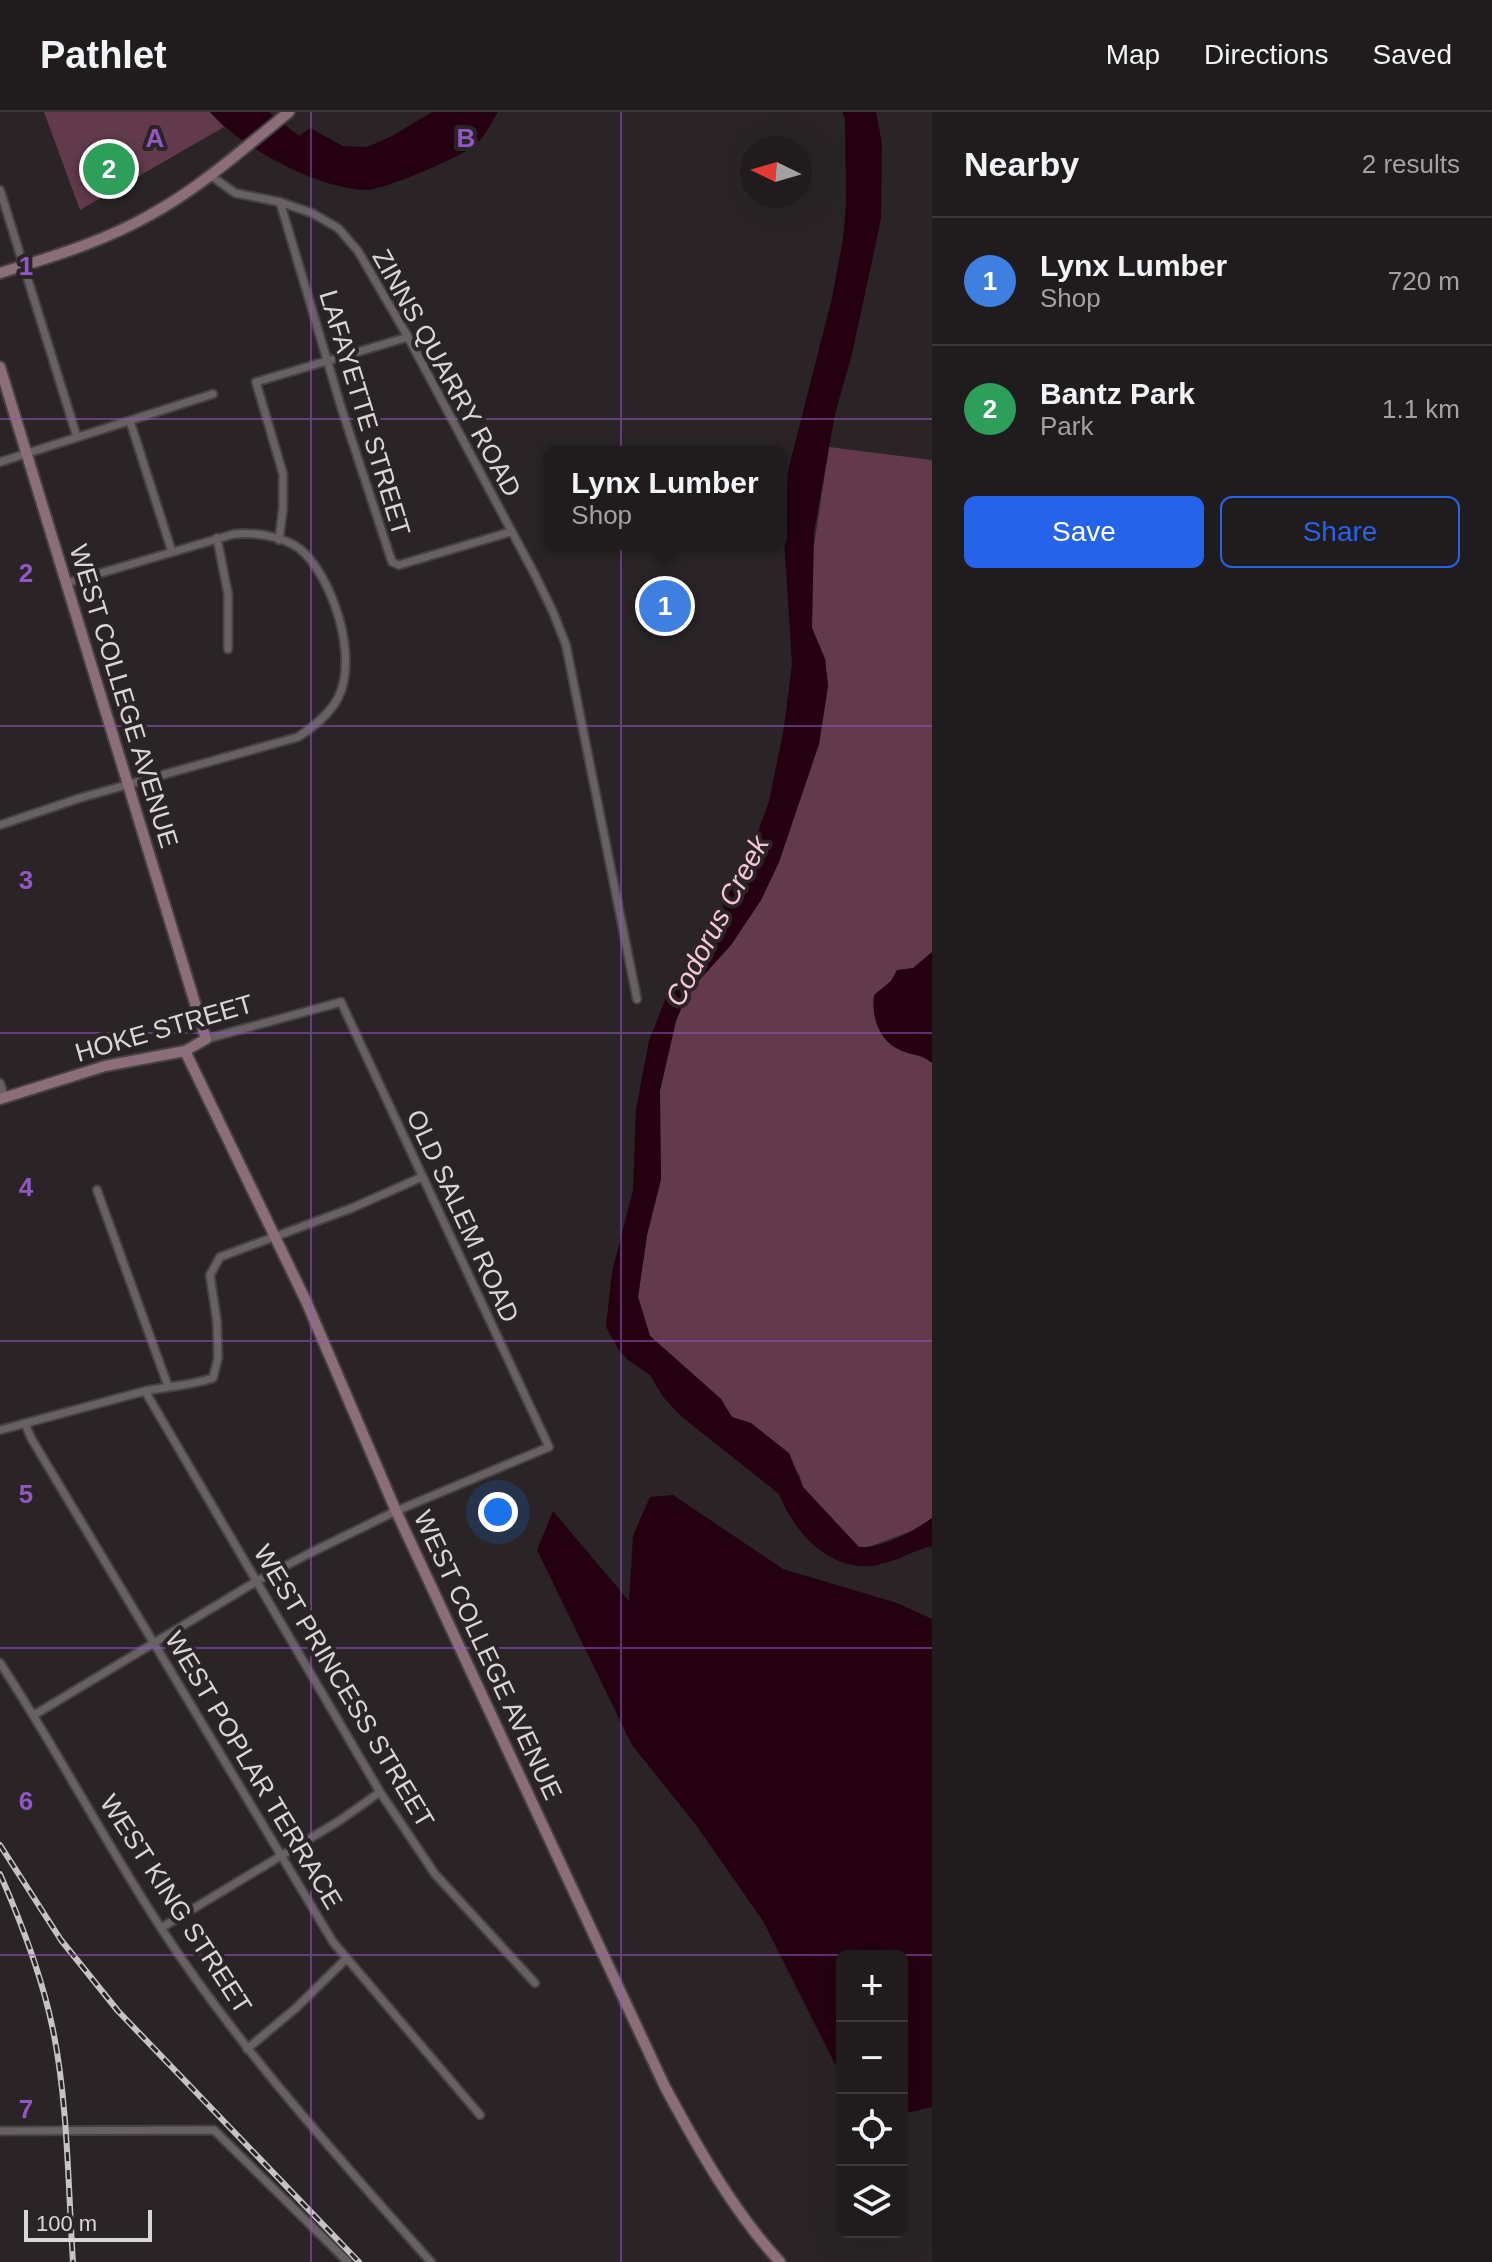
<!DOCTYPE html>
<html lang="en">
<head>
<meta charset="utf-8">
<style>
  body { margin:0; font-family:Helvetica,sans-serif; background:#282425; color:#f1f3f6 }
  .controls { position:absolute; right:24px; bottom:24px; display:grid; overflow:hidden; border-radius:12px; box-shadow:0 8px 32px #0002 }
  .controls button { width:72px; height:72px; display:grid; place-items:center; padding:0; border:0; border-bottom:2px solid #3d393b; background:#201b1c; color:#f1f3f6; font:40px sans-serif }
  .compass { position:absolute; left:740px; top:24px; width:72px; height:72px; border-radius:50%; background:#201b1c; box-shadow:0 8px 32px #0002; rotate:275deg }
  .scale { position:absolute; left:24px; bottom:20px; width:128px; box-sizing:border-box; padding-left:8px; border:4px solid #dad6d8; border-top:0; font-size:22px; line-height:28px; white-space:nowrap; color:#dad6d8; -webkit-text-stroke:6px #2a2426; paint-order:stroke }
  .you { position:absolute; left:498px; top:1400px; width:28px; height:28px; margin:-20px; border:6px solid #fff; border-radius:50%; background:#1a73e8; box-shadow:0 0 0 12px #1a73e833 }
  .badge { display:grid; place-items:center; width:52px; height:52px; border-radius:50%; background:#2563eb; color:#fff; font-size:26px; font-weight:700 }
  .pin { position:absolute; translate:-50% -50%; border:4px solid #fff; box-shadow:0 2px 8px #0006 }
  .popup { position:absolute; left:543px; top:334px; width:244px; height:104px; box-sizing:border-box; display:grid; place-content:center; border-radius:12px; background:#201b1c; filter:drop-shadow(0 2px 6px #0005); font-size:26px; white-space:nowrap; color:#a2a1a3 }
  .popup b { font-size:30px; color:#f1f3f6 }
  .popup::after { content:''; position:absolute; left:50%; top:100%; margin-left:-16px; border:16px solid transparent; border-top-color:#201b1c }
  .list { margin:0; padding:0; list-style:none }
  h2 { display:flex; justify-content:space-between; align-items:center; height:104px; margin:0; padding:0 32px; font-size:34px }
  h2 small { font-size:26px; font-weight:400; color:#a2a1a3 }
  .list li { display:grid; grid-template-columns:52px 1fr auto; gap:24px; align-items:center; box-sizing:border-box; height:128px; padding:0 32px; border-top:2px solid #3d393b }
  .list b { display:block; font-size:30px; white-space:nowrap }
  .list p { margin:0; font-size:26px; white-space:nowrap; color:#a2a1a3 }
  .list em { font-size:26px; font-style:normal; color:#a2a1a3 }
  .actions { display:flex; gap:16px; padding:24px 32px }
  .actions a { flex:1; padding:18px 0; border:2px solid #2563eb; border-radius:12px; text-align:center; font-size:28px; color:#2563eb }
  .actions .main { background:#2563eb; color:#fff }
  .icon { flex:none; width:44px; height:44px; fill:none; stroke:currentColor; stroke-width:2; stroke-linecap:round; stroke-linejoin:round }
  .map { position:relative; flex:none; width:932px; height:2150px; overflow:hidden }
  header { display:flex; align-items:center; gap:48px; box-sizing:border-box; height:112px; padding:0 40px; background:#201b1c; border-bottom:2px solid #3d393b }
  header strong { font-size:38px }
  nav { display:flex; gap:44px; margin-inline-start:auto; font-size:28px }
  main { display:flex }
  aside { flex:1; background:#201b1c }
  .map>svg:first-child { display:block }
  .green { fill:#623a4b }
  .water { fill:#250011 }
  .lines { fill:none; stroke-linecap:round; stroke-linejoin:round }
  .street-casing { stroke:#474143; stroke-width:11 }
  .secondary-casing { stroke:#474143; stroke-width:14 }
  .street { stroke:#686164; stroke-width:7 }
  .secondary { stroke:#8b6e7a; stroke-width:10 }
  .rail-casing { stroke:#c7c3c5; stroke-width:6 }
  .rail { stroke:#2a2426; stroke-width:3; stroke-dasharray:9; stroke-linecap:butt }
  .grid { fill:none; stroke:#9356c5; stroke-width:2; stroke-opacity:0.55 }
  .labels { text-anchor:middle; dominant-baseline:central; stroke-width:8; stroke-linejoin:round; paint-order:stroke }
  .street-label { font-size:26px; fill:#dad6d8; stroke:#2a2426 }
  .water-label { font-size:28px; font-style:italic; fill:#f9c5d9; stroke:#2a2426 }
  .grid-label { font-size:26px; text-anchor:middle; font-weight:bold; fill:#9356c5; stroke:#2a2426; stroke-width:8; stroke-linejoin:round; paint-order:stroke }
</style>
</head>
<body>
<header>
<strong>Pathlet</strong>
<nav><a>Map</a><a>Directions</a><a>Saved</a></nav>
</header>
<main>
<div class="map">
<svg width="932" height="2150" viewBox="0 0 932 2150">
  <rect width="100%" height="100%" fill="#2a2426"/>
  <path class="green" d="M44,0H210L224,15L80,98Z
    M829,335L932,348V1406L917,1417L866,1436H859L854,1432L803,1375L799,1362L751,1311L731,1305L721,1287L650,1224L638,1185L647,1123L661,1067L659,979L676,909L690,876L731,833L761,788L779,750L819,632L828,574L825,547L812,516V446Z"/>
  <path class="water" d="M210,0H269L299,24L310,16L343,34L367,35L392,24L432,0H498C491,12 484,26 473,35C457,46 383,79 365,78C316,76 242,36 210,0Z
    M842,0H876L882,31L881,107L852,242L835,302L814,420L812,516L825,547L828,574L819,632L779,750L761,788L731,833L687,882L676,909L660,979L661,1067L647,1123L638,1185L650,1224L721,1287L732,1305L751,1311L789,1341L803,1375L859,1435C884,1436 912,1420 932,1406V1434C912,1439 893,1451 872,1454C828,1458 794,1420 779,1382L682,1305L663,1285L650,1263L628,1248L619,1238L606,1215L612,1160L633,1078L636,997L649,929L667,883L715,809L753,734L769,689L784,616L792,552L784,428L788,359L832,186L843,127L846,92L845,7Z
    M932,840V951C919,941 914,944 902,939C879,930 871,905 874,883L891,869L897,858L913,856Z
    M673,1383L783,1457L897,1491L932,1507V1995L902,2002V1844H842V1966L763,1809L696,1713L632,1633L537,1438L553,1399L629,1489L633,1424L650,1385Z"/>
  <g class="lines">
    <g class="street-casing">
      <path id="street" d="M210,63L235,81L280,90L312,101L338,116L358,139L408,225L535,463L553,500L566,533L637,887
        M0,78L77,325
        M280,90L342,298L392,450L399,453L510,420
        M130,309L172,440
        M0,350L213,282
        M217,426L228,482V537
        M279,428L283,396V362L256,270L408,225
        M0,713L80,686L298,625C313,615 329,603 338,586C359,546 333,465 300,437C283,424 254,420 234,422L67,471
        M0,971L5,986
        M97,1078L168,1274
        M145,1279L380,1680L435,1762L535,1871
        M25,1311L31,1326L333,1830L480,2003
        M0,1318L145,1279C168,1274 190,1274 213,1266L218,1246L217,1210L210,1163L220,1145L352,1096L422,1065
        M0,1551C57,1637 104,1729 161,1816C239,1936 336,2043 431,2150
        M34,1603L257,1469L310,1441L396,1399L549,1335L341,890L206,927
        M161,1816L339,1709L380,1680
        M247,1937L296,1896L346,1847
        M0,2019L214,2018L348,2150"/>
    </g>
    <g class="secondary-casing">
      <path id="secondary" d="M0,161C51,145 103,130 150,103C200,76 244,36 289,0
        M0,255L206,927L185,939L105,954L0,987
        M185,939L306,1189L396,1399L665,1975C698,2036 733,2099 780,2150"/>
    </g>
    <use href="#street" class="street"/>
    <use href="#secondary" class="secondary"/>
    <g class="rail-casing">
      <path id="rail" d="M0,1733L61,1828L118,1899L359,2150
        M0,1762C22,1812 42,1864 53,1918C68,1991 68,2075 73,2150"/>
    </g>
    <use href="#rail" class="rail"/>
  </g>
  <path class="grid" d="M311,0V2150M621,0V2150M0,307H932M0,614H932M0,921H932M0,1229H932M0,1536H932M0,1843H932"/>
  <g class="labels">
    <g class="street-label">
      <text transform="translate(447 261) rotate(61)">ZINNS QUARRY ROAD</text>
      <text transform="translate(365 301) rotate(73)">LAFAYETTE STREET</text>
      <text transform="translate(124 584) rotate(73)">WEST COLLEGE AVENUE</text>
      <text transform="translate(164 916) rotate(-16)">HOKE STREET</text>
      <text transform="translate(463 1104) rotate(65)">OLD SALEM ROAD</text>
      <text transform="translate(488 1543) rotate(65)">WEST COLLEGE AVENUE</text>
      <text transform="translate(344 1574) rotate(59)">WEST PRINCESS STREET</text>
      <text transform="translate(254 1658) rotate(59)">WEST POPLAR TERRACE</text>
      <text transform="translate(176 1792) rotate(57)">WEST KING STREET</text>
    </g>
    <g class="water-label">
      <text transform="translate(717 809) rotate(-62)">Codorus Creek</text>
    </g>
  </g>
  <g class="grid-label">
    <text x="155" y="35">A</text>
    <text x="466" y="35">B</text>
    <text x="26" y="163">1</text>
    <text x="26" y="470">2</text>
    <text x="26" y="777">3</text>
    <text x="26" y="1084">4</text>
    <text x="26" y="1391">5</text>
    <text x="26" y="1698">6</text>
    <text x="26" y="2006">7</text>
  </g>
</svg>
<div class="controls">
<button>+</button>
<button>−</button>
<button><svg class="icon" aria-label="locate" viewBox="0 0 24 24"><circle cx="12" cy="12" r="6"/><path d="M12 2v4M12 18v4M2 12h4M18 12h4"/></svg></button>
<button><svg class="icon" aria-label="layers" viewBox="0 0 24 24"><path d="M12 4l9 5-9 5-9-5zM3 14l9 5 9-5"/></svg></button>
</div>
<svg class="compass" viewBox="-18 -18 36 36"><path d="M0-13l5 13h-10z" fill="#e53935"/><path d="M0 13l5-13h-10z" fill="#a2a1a3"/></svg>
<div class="scale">100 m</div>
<div class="you"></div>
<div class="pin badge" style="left:665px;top:494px;background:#3f7fe0">1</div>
<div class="popup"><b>Lynx Lumber</b>Shop</div>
<div class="pin badge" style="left:109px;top:57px;background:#2e9e5b">2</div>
</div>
<aside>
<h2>Nearby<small>2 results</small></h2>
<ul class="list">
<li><span class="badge" style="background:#3f7fe0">1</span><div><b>Lynx Lumber</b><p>Shop</p></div><em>720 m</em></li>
<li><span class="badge" style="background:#2e9e5b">2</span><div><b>Bantz Park</b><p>Park</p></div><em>1.1 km</em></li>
</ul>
<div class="actions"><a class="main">Save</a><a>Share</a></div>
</aside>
</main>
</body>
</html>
